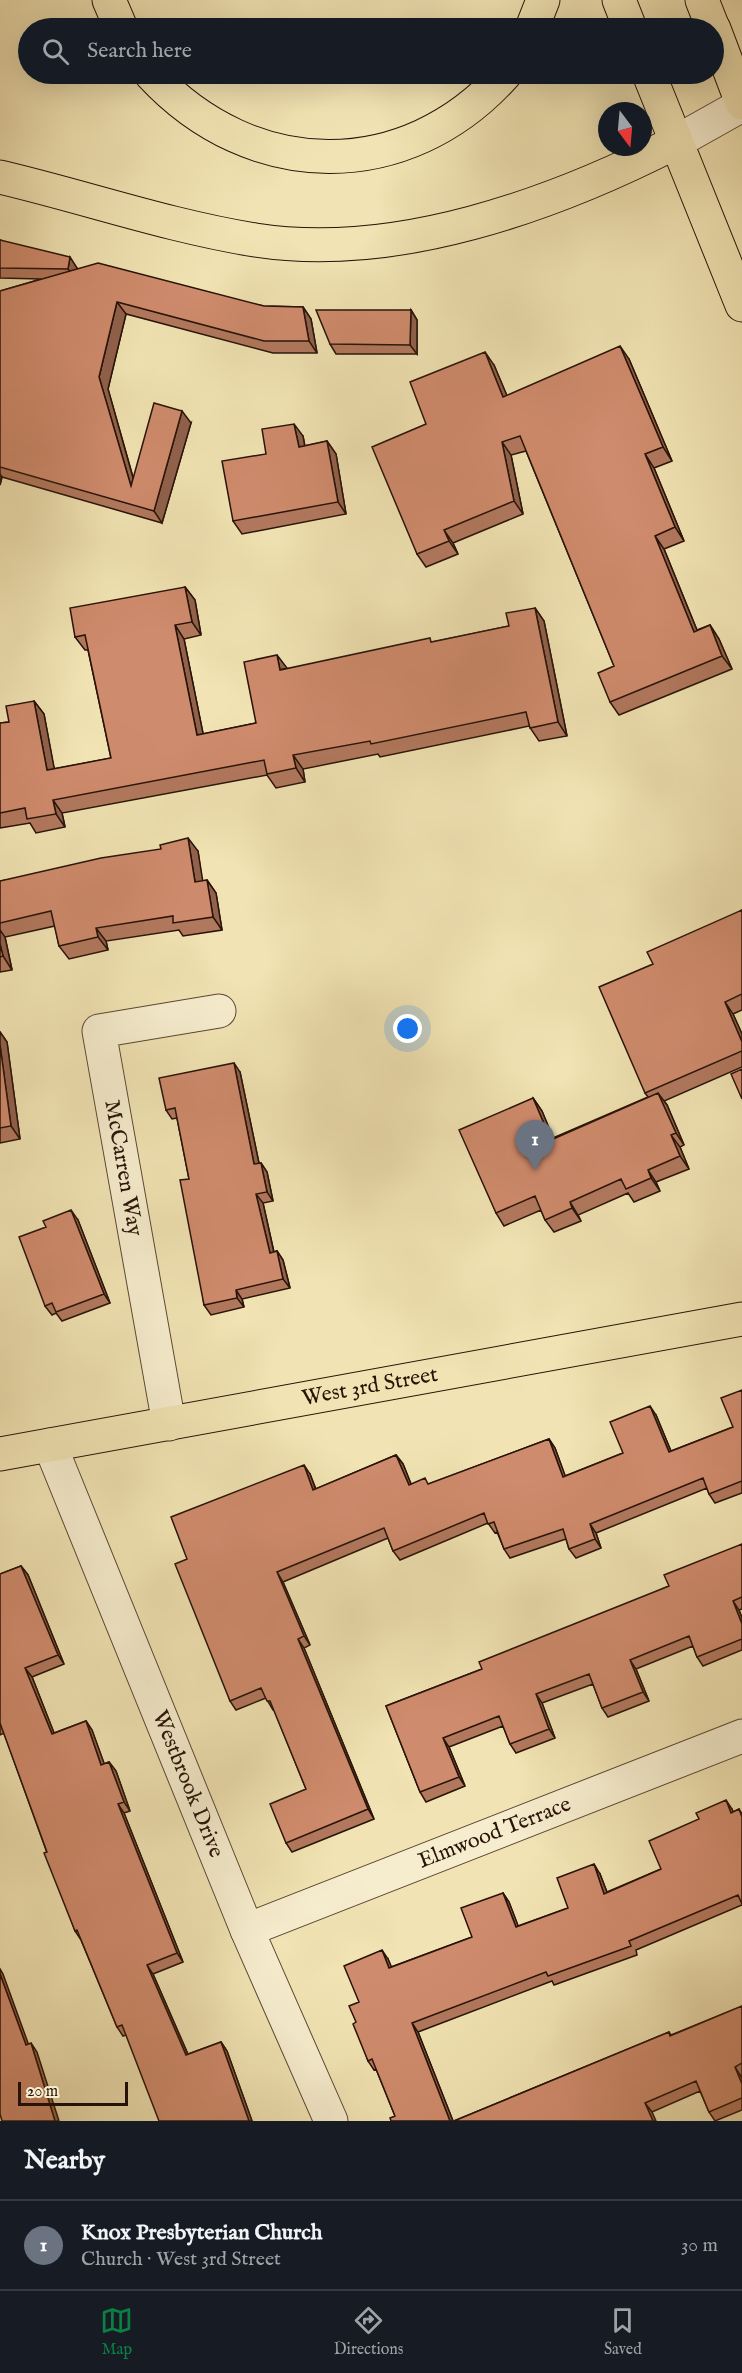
<!DOCTYPE html>
<html lang="en">
<head>
<meta charset="utf-8">
<style>
  body { margin:0; font-family:"IM FELL English",serif; background:#20242c; color:#f1f3f6 }
  .compass { position:absolute; left:598px; top:102px; width:54px; height:54px; border-radius:50%; background:#171b24; box-shadow:0 6px 24px #0002; rotate:164deg }
  .scale { position:absolute; left:18px; bottom:15px; width:110px; box-sizing:border-box; padding-left:6px; border:3px solid #281308; border-top:0; font-size:16px; line-height:21px; white-space:nowrap; color:#281308; -webkit-text-stroke:4px #f6edce; paint-order:stroke }
  .you { position:absolute; left:408px; top:1029px; width:21px; height:21px; margin:-15px; border:4px solid #fff; border-radius:50%; background:#1a73e8; box-shadow:0 0 0 9px #1a73e833 }
  .badge { display:grid; place-items:center; width:39px; height:39px; border-radius:50%; background:#0b8043; color:#fff; font-size:20px; font-weight:700 }
  .pin { position:absolute; translate:-50% -50px; filter:drop-shadow(0 2px 3px #0008) }
  .pin::after { content:''; position:absolute; top:32px; width:21px; height:18px; background:inherit; clip-path:polygon(0 0,100% 0,50% 100%) }
  .list { margin:0; padding:0; list-style:none }
  h2 { display:flex; justify-content:space-between; align-items:center; height:78px; margin:0; padding:0 24px; font-size:26px }
  h2 small { font-size:20px; font-weight:400; color:#9ea1a6 }
  .list li { display:grid; grid-template-columns:39px 1fr auto; gap:18px; align-items:center; box-sizing:border-box; height:90px; padding:0 24px; border-top:2px solid #363941 }
  .list b { display:block; font-size:22px; white-space:nowrap }
  .list p { margin:0; font-size:20px; white-space:nowrap; color:#9ea1a6 }
  .list em { font-size:20px; font-style:normal; color:#9ea1a6 }
  .icon { flex:none; width:33px; height:33px; fill:none; stroke:currentColor; stroke-width:2; stroke-linecap:round; stroke-linejoin:round }
  .map { position:relative; flex:none; width:742px; height:2121px; overflow:hidden }
  .search { position:absolute; background:#171b24; box-shadow:0 6px 24px #0002; left:18px; right:18px; top:18px; height:66px; display:flex; align-items:center; gap:15px; box-sizing:border-box; padding:0 21px; border-radius:33px; color:#9ea1a6; font-size:22px }
  .sheet { height:168px; background:#171b24 }
  nav { display:flex; justify-content:space-around; align-items:center; box-sizing:border-box; height:84px; border-top:2px solid #363941; background:#171b24; font-size:16px; color:#9ea1a6 }
  nav a { display:grid; justify-items:center; gap:3px }
  nav .on { color:#0b8043 }
  .map>svg:first-child { display:block }
  .lines { fill:none; stroke-linecap:round; stroke-linejoin:round }
  .minor-casing { stroke:#5a4733; stroke-width:35 }
  .major-casing { stroke:#281308; stroke-width:35 }
  .highway-casing { stroke:#281308; stroke-width:35 }
  .minor { stroke:#f6edce; stroke-width:33 }
  .major { stroke:#f1e3b3; stroke-width:33 }
  .highway { stroke:#f1e3b3; stroke-width:33 }
  .wall { fill:#b2785e; stroke:#281308; stroke-width:1.5 }
  .shaded-wall { fill:#91614c; stroke:#281308; stroke-width:1.5 }
  .building { fill:#cf8b6d; stroke:#281308; stroke-width:1.5 }
  .labels { text-anchor:middle; dominant-baseline:central; stroke-width:4.5; stroke-linejoin:round; paint-order:stroke }
  .street-label { font-size:22px; fill:#281308; stroke:#f6edce }
</style>
</head>
<body>
<div class="map">
<svg width="742" height="2121" viewBox="0 0 742 2121">
  <rect width="100%" height="100%" fill="#f1e3b3"/>
  <filter id="stains"><feTurbulence type="fractalNoise" baseFrequency=".00333" numOctaves="4"/><feColorMatrix values="0 0 0 0 .2 0 0 0 0 .09 0 0 0 0 .02 0 0 0 .5 -.17"/></filter>
  <radialGradient id="worn" r=".72"><stop offset=".6" stop-color="#630" stop-opacity="0"/><stop offset="1" stop-color="#630" stop-opacity=".3"/></radialGradient>
  <g class="lines">
    <g class="minor-casing">
      <g id="minor">
        <path d="M676,142L742,105"/>
        <path d="M169,1424L99,1031L219,1011"/>
        <path id="s1" d="M50,1445L247,1930L331,2121"/>
        <path id="s2" d="M247,1930L742,1736"/>
      </g>
    </g>
    <g class="major-casing">
      <g id="major">
        <path d="M619,0L630,28"/>
        <path d="M702,0L713,28"/>
        <path d="M714,29L742,103"/>
        <path d="M649,74L742,305"/>
        <path id="s3" d="M0,1454L742,1319"/>
      </g>
    </g>
    <g class="highway-casing">
      <path id="highway" d="M109,0L121,28
        M532,28L543,0
        M151,74C252,183 406,185 505,74
        M0,177C85,197 168,226 255,240C395,262 553,205 676,142"/>
    </g>
    <use href="#minor" class="minor"/>
    <use href="#major" class="major"/>
    <use href="#highway" class="highway"/>
  </g>
  <path class="wall" d="M0,240L77,268V269L264,306L303,307L311,319L317,353H273L126,314L108,389L133,477L191,423L162,523L2,477L0,485V291L41,279L0,278Z
    M411,310L417,320V354H336L330,344Z
    M629,359L672,461L654,468L684,541L664,549L697,630L710,625L719,639L732,669L619,715L610,702L614,666L526,451L511,455L523,514L453,543L458,554L426,567L417,554L426,424L494,365L507,396Z
    M303,436L305,446L327,441L336,454L346,514L242,534L233,521L266,454Z
    M185,587L195,600L201,635L184,639L203,734L256,723L287,669L433,642L509,626L535,608L544,621L567,736L539,741L529,726L380,757L378,754L303,769L305,782L276,788L267,775L62,813L65,827L36,833L30,823L0,828V723L9,722L34,701L44,714L54,769L111,758L88,650H85L75,637Z
    M198,851L202,881L207,880L216,893L222,930L183,936L179,930L106,941L108,950L69,959L59,946L55,926L5,937L12,970L0,972V881Z
    M742,910V1010L733,1014L742,1034V1067L664,1101L667,1105L684,1145L680,1147L689,1169L656,1182L660,1191L634,1202L628,1193L578,1215L581,1221L554,1232L545,1220L541,1210L504,1226L496,1213L533,1098L542,1111L553,1138L648,1097L645,1093L653,964Z
    M0,1032L7,1042L20,1139L0,1143Z
    M240,1072L259,1163H261L267,1172L273,1201L263,1203L274,1252L277,1251L283,1260L290,1288L242,1299L244,1307L211,1315L204,1305L189,1179L177,1118L172,1119L166,1110Z
    M78,1220L110,1303L62,1321L56,1313L52,1315L45,1306Z
    M742,1390V1493L715,1503L709,1494L707,1488L596,1533L601,1548L576,1558L569,1549L566,1539L510,1558L504,1549L497,1532L495,1533L488,1523L400,1560L393,1551L388,1538L283,1582L310,1645L304,1648L374,1819L292,1852L286,1843L306,1789L274,1710H273L266,1698L236,1710L230,1701L187,1559L310,1474L316,1489L396,1455L403,1464L411,1484H429L549,1439L555,1448L565,1476L623,1453L656,1415L671,1451L733,1427Z
    M742,1544V1609L739,1610L742,1618V1650L703,1666L697,1657L693,1646L636,1669L649,1701L608,1717L602,1708L593,1684L542,1703L555,1738L516,1753L510,1744L503,1726L449,1747L465,1786L426,1802L420,1792L386,1706L482,1669L669,1586Z
    M21,1566L28,1575L64,1664L32,1677L54,1733L86,1721L92,1730L104,1764L109,1762L116,1771L130,1811L124,1813L183,1962L153,1974L188,2054L221,2042L227,2051L252,2121L126,2035L123,2036L117,2027L81,1940L75,1931L4,1733L0,1735V1574Z
    M732,1809L733,1812L739,1809L742,1814V1905L636,1950L637,1955L554,1985L552,1981L418,2032L453,2121L395,2116L376,2069L374,2070L368,2061L356,2022L359,2002L388,1959L391,1967L472,1937L503,1893L509,1902L518,1926L568,1908L600,1874L607,1892L661,1869Z
    M742,2006V2075L741,2076L742,2078V2110L715,2121L709,2112L700,2091L652,2112L454,2121L669,2032L671,2035Z"/>
  <path class="shaded-wall" d="M70,257L77,268L76,280L68,269Z
    M117,302L126,314L108,389L139,499L131,486L99,377Z
    M303,307L311,319L317,353L309,341Z
    M411,310L417,320V354L410,345Z
    M620,346L629,359L672,461L663,447Z
    M485,352L494,365L513,410L503,397Z
    M182,411L191,423L162,523L154,511Z
    M294,424L303,436L307,460L299,447Z
    M327,441L336,454L346,514L338,502Z
    M502,442L511,455L523,514L514,501Z
    M645,454L654,468L684,541L675,527Z
    M0,474L2,477L0,485Z
    M444,530L453,543L458,554L449,541Z
    M655,536L664,549L703,645L694,632Z
    M185,587L195,600L201,635L192,622Z
    M535,608L544,621L567,736L558,722Z
    M175,625L184,639L206,748L197,735Z
    M710,625L719,639L732,669L722,656Z
    M277,655L287,668L280,670Z
    M34,701L44,714L57,783L47,770Z
    M293,755L303,769L305,782L296,768Z
    M53,800L62,813L65,827L56,814Z
    M188,838L198,851L205,895L195,882Z
    M207,880L216,893L222,930L213,917Z
    M96,928L106,941L108,950L98,937Z
    M0,930L5,937L12,970L3,956L0,944Z
    M725,1002L733,1014L742,1034V1042Z
    M0,1032L7,1042L20,1139L11,1126L0,1045Z
    M234,1063L240,1072L261,1173L254,1164Z
    M658,1093L667,1105L684,1145L676,1133Z
    M533,1098L542,1111L559,1152L551,1140Z
    M671,1135L680,1147L689,1169L680,1156Z
    M261,1163L267,1172L273,1201L267,1192Z
    M648,1170L656,1182L660,1191L651,1178Z
    M256,1194L263,1203L276,1262L270,1253Z
    M570,1202L578,1215L581,1221L572,1208Z
    M71,1210L78,1220L110,1303L104,1294Z
    M277,1251L283,1260L290,1288L283,1279Z
    M236,1290L242,1299L244,1307L237,1298Z
    M650,1406L656,1415L675,1461L669,1452Z
    M549,1439L555,1448L569,1486L563,1477Z
    M396,1455L403,1464L415,1494L409,1485Z
    M304,1465L310,1474L319,1499L313,1490Z
    M590,1524L596,1533L601,1548L595,1539Z
    M21,1566L28,1575L64,1664L58,1655Z
    M277,1572L283,1582L310,1645L304,1636Z
    M733,1601L739,1610L742,1618V1624Z
    M298,1639L304,1648L374,1819L368,1809Z
    M630,1660L636,1669L649,1701L643,1692Z
    M25,1668L32,1677L58,1743L52,1734Z
    M536,1694L542,1703L555,1738L549,1729Z
    M86,1721L92,1730L108,1774L101,1765Z
    M443,1738L449,1747L465,1786L459,1777Z
    M109,1762L116,1771L130,1811L124,1802Z
    M726,1800L732,1809L737,1822L731,1813Z
    M118,1804L124,1813L183,1962L177,1953Z
    M594,1864L600,1874L611,1903L604,1894Z
    M503,1893L509,1902L522,1936L516,1927Z
    M382,1950L388,1959L396,1977L389,1968Z
    M147,1965L153,1974L192,2064L186,2055Z
    M0,1969L3,1974L32,2054L26,2045L0,1974Z
    M412,2023L418,2032L453,2121H450Z
    M221,2042L227,2051L252,2121H249Z
    M31,2043L37,2052L59,2121H55Z
    M735,2067L742,2078V2084Z
    M645,2103L652,2112L656,2121H653Z"/>
  <path class="building" d="M0,240L70,257L68,269L0,268Z
    M98,263L264,306L303,307L309,341H264L117,302L99,377L131,486L154,403L182,411L154,511L0,467V291Z
    M316,310H411L410,345L330,344Z
    M620,346L663,447L645,454L675,527L655,536L694,632L710,625L722,656L610,702L598,673L614,666L520,436L502,442L514,501L444,530L449,541L417,554L372,447L426,424L410,382L485,352L503,397Z
    M294,424L299,447L327,441L338,502L233,521L222,461L266,454L262,429Z
    M185,587L192,622L175,625L197,735L256,723L244,662L277,655L280,670L430,638L431,642L509,626L506,613L535,608L558,722L530,728L526,712L371,744L370,741L293,755L296,768L267,774L264,760L53,800L56,814L27,819L25,808L0,813V723L9,722L6,706L34,701L47,770L111,758L85,635L75,637L70,608Z
    M188,838L195,882L207,880L213,917L173,923V916L96,928L98,937L59,946L51,911L0,923V881L101,858L161,849L160,845Z
    M742,910V994L725,1002L742,1042V1051L645,1093L599,987L653,964L647,952Z
    M0,944L3,956L0,957Z
    M0,1045L11,1126L0,1128Z
    M234,1063L254,1164L261,1163L267,1192L256,1194L270,1253L277,1251L283,1279L236,1290L237,1298L204,1305L180,1180L189,1179L175,1108L166,1110L159,1078Z
    M742,1069V1099L731,1074Z
    M658,1093L676,1133L671,1135L680,1156L648,1170L651,1178L626,1189L621,1179L570,1202L572,1208L545,1220L535,1196L496,1213L459,1130L533,1098L551,1140Z
    M71,1210L104,1294L56,1312L52,1303L45,1306L19,1237L46,1227L43,1221Z
    M742,1390V1481L709,1494L703,1478L590,1524L595,1539L569,1549L563,1529L504,1549L494,1522L488,1524L484,1513L393,1551L384,1528L277,1572L304,1636L298,1639L368,1809L286,1843L270,1804L306,1789L270,1701H267L261,1688L230,1701L175,1564L187,1559L171,1517L304,1465L313,1490L396,1455L409,1485L425,1478L428,1484L549,1439L563,1477L623,1453L610,1422L650,1406L669,1452L733,1427L721,1398Z
    M742,1544V1597L733,1601L742,1624V1639L697,1657L689,1636L630,1660L643,1692L602,1708L589,1674L536,1694L549,1729L510,1744L499,1716L443,1738L459,1777L420,1792L386,1706L482,1669L479,1662L669,1586L664,1575Z
    M21,1566L58,1655L25,1668L52,1734L86,1721L101,1765L109,1762L124,1802L118,1804L177,1953L147,1965L186,2055L221,2042L249,2121H159L122,2025L117,2027L77,1930L75,1931L44,1853L47,1852L0,1723V1574Z
    M726,1800L731,1813L739,1809L742,1817V1904L738,1895L629,1941L631,1946L548,1976L546,1972L412,2023L450,2121H391L390,2118L395,2116L372,2059L368,2061L353,2024L356,2022L349,2006L359,2002L344,1966L382,1950L389,1968L472,1937L461,1908L503,1893L516,1927L568,1908L557,1878L594,1864L604,1894L661,1869L649,1841L699,1819L696,1813Z
    M0,1974L26,2045L31,2043L55,2121H2L0,2114Z
    M742,2006V2063L735,2067L742,2084V2098L709,2112L696,2081L645,2103L653,2121H454L669,2032L670,2036Z"/>
  <g class="labels">
    <g class="street-label">
      <text transform="translate(123 1168) rotate(80)">McCarren Way</text>
      <text stroke="none"><textPath href="#s3" startOffset="376">West 3rd Street</textPath></text>
      <text stroke="none"><textPath href="#s1" startOffset="366">Westbrook Drive</textPath></text>
      <text stroke="none"><textPath href="#s2" startOffset="266">Elmwood Terrace</textPath></text>
    </g>
  </g>
  <rect width="100%" height="100%" filter="url(#stains)"/>
  <rect width="100%" height="100%" fill="url(#worn)"/>
</svg>
<svg class="compass" viewBox="-18 -18 36 36"><path d="M0-13l5 13h-10z" fill="#e53935"/><path d="M0 13l5-13h-10z" fill="#9ea1a6"/></svg>
<div class="scale">20 m</div>
<div class="you"></div>
<div class="pin badge" style="left:535px;top:1170px;background:#6b7280">1</div>
<div class="search"><svg class="icon" aria-label="search" viewBox="0 0 24 24"><circle cx="10" cy="10" r="6"/><path d="M15 15l6 6"/></svg>Search here</div>
</div>
<section class="sheet">
<h2>Nearby<small></small></h2>
<ul class="list">
<li><span class="badge" style="background:#6b7280">1</span><div><b>Knox Presbyterian Church</b><p>Church · West 3rd Street</p></div><em>30 m</em></li>
</ul>
</section>
<nav>
<a class="on"><svg class="icon" aria-label="map" viewBox="0 0 24 24"><path d="M3 6l6-2 6 2 6-2v14l-6 2-6-2-6 2zM9 4v14M15 6v14"/></svg>Map</a>
<a><svg class="icon" aria-label="directions" viewBox="0 0 24 24"><path d="M12 3l9 9-9 9-9-9zM9 14v-3h6M13 9l2 2-2 2"/></svg>Directions</a>
<a><svg class="icon" aria-label="saved" viewBox="0 0 24 24"><path d="M7 4h10v16l-5-4-5 4z"/></svg>Saved</a>
</nav>
</body>
</html>
